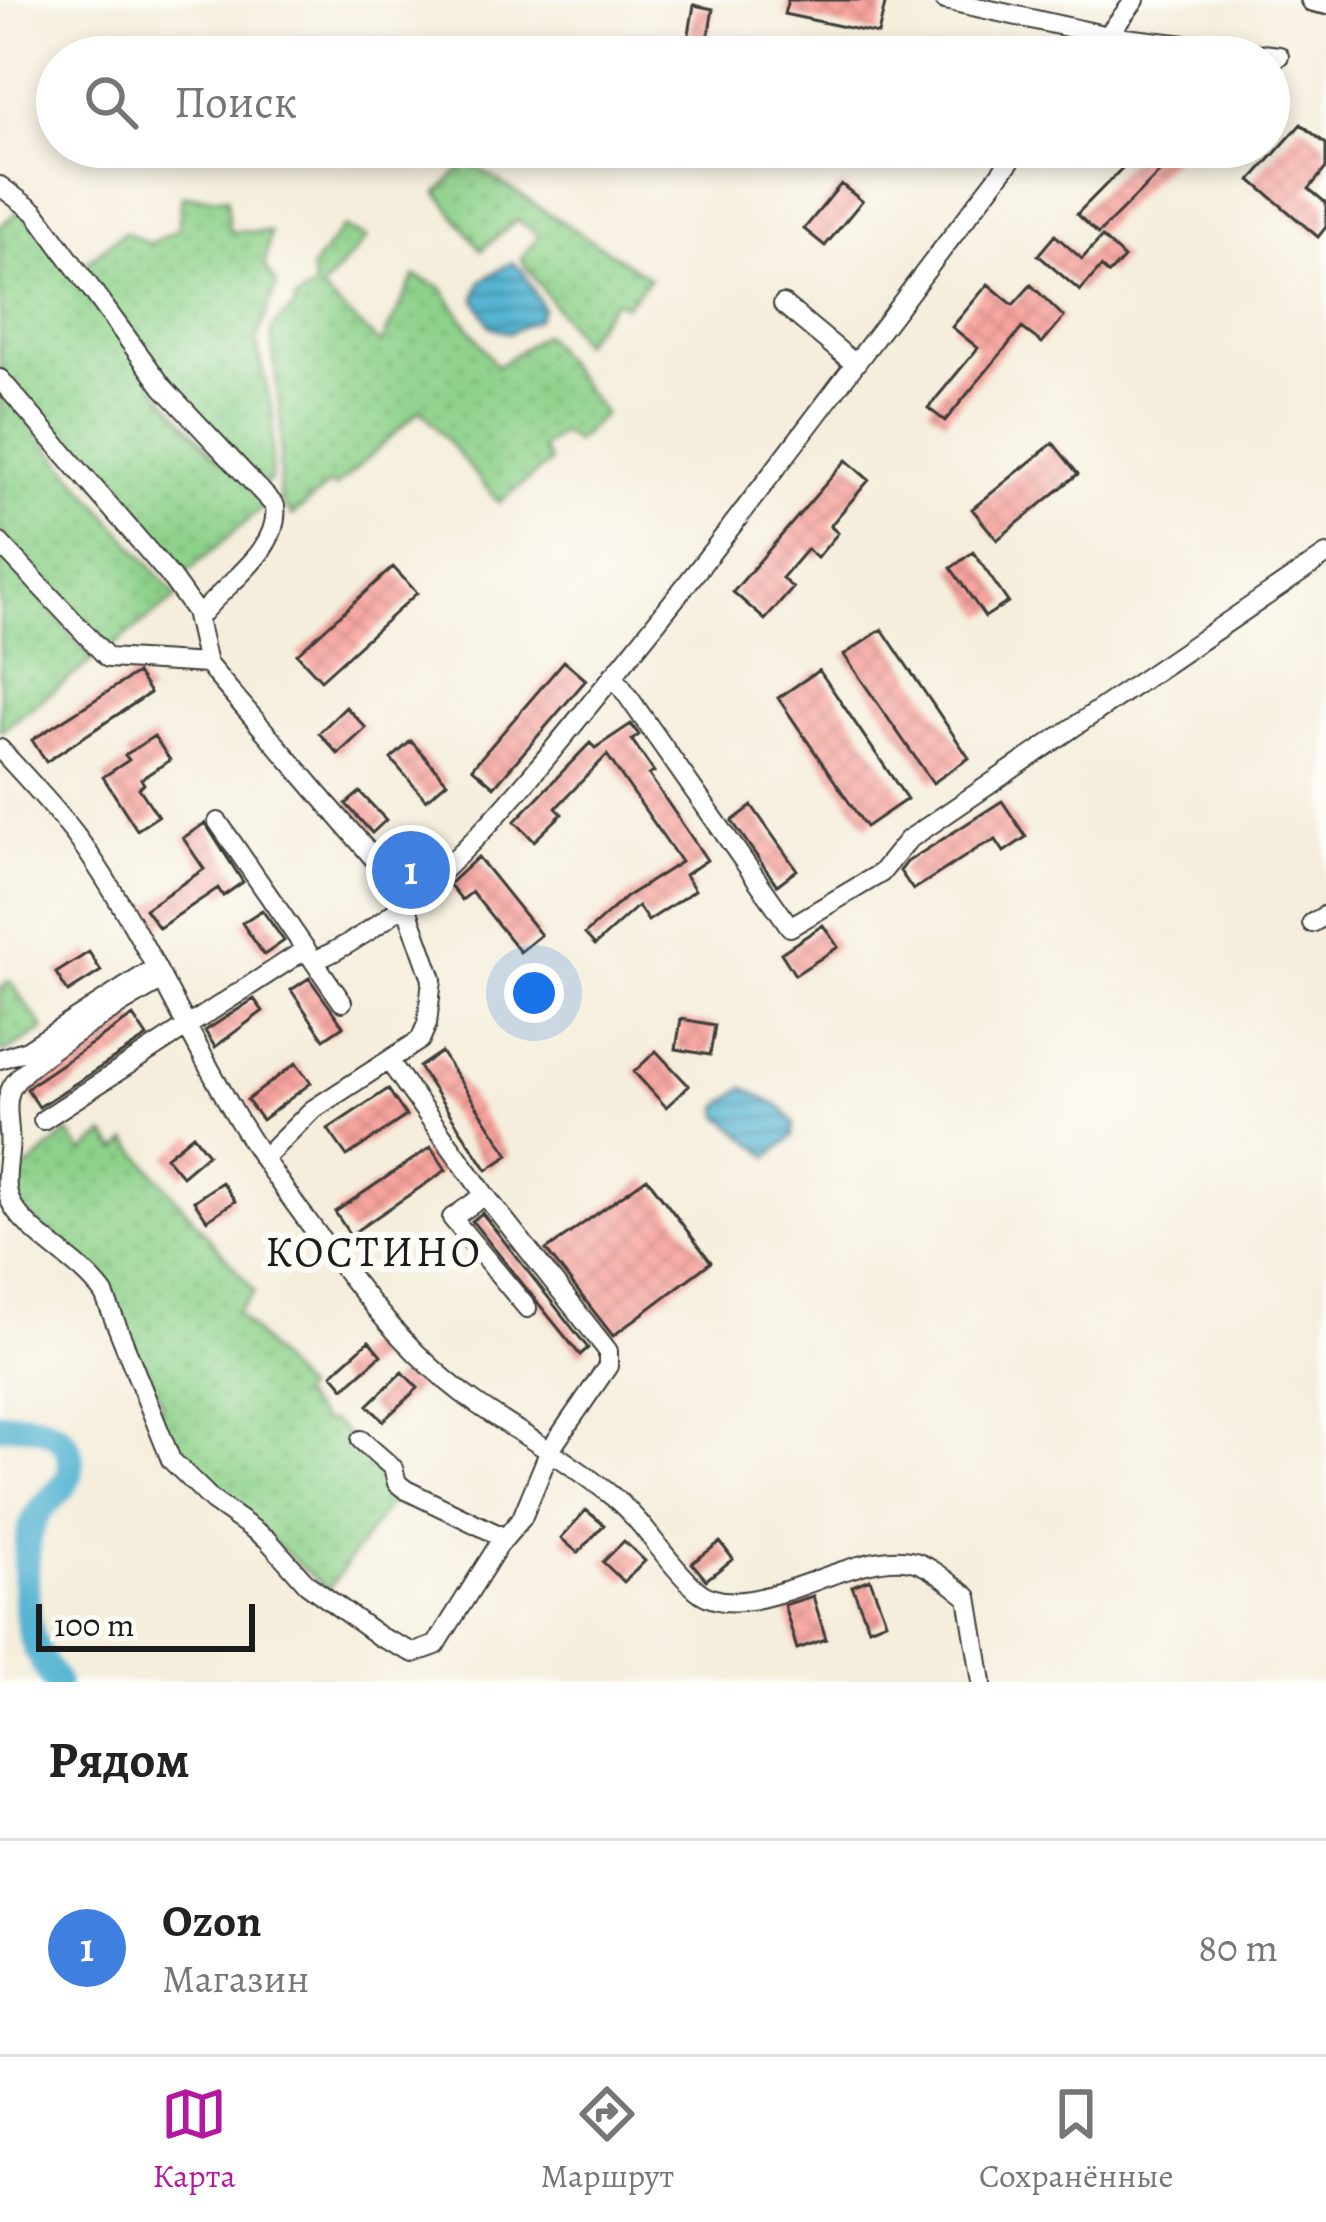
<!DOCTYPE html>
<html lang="ru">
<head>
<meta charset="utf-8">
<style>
  body { margin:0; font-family:Alegreya,serif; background:#f6f6f6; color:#222 }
  .scale { position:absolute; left:36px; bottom:30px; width:219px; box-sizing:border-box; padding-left:12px; border:6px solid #1c1c1c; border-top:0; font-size:33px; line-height:42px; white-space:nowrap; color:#1c1c1c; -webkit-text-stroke:9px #fdfcf7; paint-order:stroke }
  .you { position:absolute; left:534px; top:993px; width:42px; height:42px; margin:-30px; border:9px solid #fff; border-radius:50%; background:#1a73e8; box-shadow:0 0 0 18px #1a73e833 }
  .badge { display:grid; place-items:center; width:78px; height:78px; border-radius:50%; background:#b5179e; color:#fff; font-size:39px; font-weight:700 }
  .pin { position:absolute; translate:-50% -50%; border:6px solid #fff; box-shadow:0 3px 12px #0006 }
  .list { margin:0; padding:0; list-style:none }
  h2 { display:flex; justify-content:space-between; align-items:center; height:156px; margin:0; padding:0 48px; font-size:51px }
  h2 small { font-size:39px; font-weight:400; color:#767676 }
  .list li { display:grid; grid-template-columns:78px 1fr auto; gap:36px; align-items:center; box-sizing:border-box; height:216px; padding:0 48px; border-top:3px solid #e0e0e0 }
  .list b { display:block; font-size:45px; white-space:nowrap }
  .list p { margin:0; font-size:39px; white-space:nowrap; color:#767676 }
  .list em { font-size:39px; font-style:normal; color:#767676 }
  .icon { flex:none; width:66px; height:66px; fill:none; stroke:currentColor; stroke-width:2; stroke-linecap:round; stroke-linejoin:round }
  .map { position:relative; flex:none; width:1326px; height:1682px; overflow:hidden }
  .search { position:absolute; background:#fff; box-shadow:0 6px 18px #0003; left:36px; right:36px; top:36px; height:132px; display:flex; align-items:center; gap:30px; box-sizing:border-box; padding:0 42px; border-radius:66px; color:#767676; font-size:45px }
  .sheet { height:372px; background:#fff }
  nav { display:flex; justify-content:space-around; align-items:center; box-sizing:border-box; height:168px; border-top:3px solid #e0e0e0; background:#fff; font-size:33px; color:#767676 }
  nav a { display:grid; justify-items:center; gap:6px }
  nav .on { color:#b5179e }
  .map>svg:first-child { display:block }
  .park { fill:url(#park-dots); stroke:#547653; stroke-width:3 }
  .water { fill:url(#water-rules); stroke:#386877; stroke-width:3 }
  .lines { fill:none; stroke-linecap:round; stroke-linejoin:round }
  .river { stroke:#54b4d2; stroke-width:27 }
  .building { fill:url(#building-cross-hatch) }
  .minor-casing { stroke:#3d3c39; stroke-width:22 }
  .major-casing { stroke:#3d3c39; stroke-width:26 }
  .minor { stroke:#fff; stroke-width:18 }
  .major { stroke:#fff; stroke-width:21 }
  .labels { text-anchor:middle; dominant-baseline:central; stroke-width:12; stroke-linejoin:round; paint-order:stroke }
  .quarter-label { font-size:42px; letter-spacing:3px; fill:#1c1c1c; stroke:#fdfcf7 }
</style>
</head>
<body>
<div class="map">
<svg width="1326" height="1682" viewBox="0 0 1326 1682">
  <defs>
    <pattern id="park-dots" width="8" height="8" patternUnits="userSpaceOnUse" patternTransform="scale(3)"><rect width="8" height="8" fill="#8dd18a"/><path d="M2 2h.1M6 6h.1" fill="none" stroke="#79b376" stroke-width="1.8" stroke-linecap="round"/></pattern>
    <pattern id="water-rules" width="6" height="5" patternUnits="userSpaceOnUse" patternTransform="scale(3)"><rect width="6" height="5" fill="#54b4d2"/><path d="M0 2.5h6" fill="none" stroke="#4592aa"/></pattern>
    <pattern id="building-cross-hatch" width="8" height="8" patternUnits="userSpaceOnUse" patternTransform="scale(3)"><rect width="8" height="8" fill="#f8a49f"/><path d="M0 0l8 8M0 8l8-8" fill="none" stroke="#d48d88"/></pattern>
  </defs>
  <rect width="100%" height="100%" fill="#fdfcf7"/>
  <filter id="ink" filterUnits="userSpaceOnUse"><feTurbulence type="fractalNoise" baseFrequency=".00833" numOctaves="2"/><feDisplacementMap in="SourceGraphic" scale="24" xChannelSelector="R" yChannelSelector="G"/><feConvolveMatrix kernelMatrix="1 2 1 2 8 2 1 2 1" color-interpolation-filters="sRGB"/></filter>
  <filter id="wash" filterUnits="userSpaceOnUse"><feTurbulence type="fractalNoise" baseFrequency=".004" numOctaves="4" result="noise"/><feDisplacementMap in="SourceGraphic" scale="48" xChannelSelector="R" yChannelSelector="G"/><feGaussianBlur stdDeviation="2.7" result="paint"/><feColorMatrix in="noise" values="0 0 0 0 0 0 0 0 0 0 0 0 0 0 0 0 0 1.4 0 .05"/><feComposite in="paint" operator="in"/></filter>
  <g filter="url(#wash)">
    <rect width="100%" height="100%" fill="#f5eedc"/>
    <path class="park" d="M467,161L650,278L625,306L615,300L581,343L521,259L539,235L517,220L481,250L438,193Z
      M182,196L227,198L229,231L270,232L265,266L277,285L256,341L273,415L271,479L263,485L196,417L81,267L124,232L151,244L178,229Z
      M21,209L98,302L158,390L214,455L236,470L267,504L179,579L0,370V226Z
      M343,227L367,238L321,290L381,344L415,276L441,287L497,367L543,334L604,414L575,442L561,432L542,449L550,462L499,503L421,409L335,488L331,483L292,516L279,500L281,423L271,332L276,323L296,306L294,301L315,287L311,269Z
      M0,389L177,597L110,648L13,549L0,530Z
      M0,551L93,660L0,732Z
      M10,981L44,1029L4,1053L0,1048V988Z
      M68,1132L83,1153L105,1134L118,1151L128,1141L255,1292L237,1312L303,1390L299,1396L323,1422L332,1421L390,1476L387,1481L398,1491L328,1590L176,1456L156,1411L162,1402L94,1271L23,1212L12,1181Z"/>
    <path class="water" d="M512,262L523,271L543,308L537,319L509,333L490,326L475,298L481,281Z
      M744,1087L782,1108L794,1122L793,1136L769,1157L720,1116L719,1107Z"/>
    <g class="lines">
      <path class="river" d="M0,1425C29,1422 72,1427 71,1466C71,1489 44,1499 35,1519C22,1545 24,1613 33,1640C38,1656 47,1669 56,1682"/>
    </g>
    <g id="blocks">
      <path class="building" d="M788,0H886L878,34L784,14Z
        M694,5L713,9L705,55L686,51Z
        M1301,124L1326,144V168L1309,189L1326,203V227L1318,237L1251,180Z
        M1143,147H1167L1176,156L1098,234L1077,214Z
        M841,184L862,201L825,246L804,229Z
        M1055,235L1082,259L1102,237L1124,258L1109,274L1101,267L1080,291L1038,255Z
        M988,284L1013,305L1031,285L1064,317L1042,343L1022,328L945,421L928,408L978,348L952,327Z
        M1053,443L1078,474L997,540L972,509Z
        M846,460L869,480L830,526L838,533L817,558L807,549L782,578L793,588L765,620L733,592Z
        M973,552L1008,602L985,617L951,568Z
        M393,567L417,593L321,680L297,654Z
        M882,629L969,758L933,783L844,655Z
        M564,661L586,680L494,787L472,768Z
        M819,670L907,799L866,827L778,698Z
        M137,673L150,693L46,762L32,740Z
        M346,707L366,728L338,754L319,733Z
        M631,724L639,735L632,740L654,772L649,775L707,860L685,875L695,890L648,921L638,906L595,945L585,934L626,897L681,862L607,755L556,808L562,814L534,841L515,821L590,743L595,748Z
        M154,736L170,760L141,779L144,784L139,788L158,816L137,830L103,777L129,760L125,755Z
        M411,741L447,782L426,800L391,759Z
        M360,792L386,820L372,833L346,804Z
        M1002,801L1026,837L1004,852L996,840L980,847L913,890L900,871L907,862Z
        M752,806L797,870L777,885L732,821Z
        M205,823L243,882L223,896L218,888L159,928L145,909L204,869L183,838Z
        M423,831L442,852L412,880L392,859Z
        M478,857L541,935L520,952L472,892L462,900L449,884Z
        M262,910L284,941L264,955L242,923Z
        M823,925L838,947L795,975L781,953Z
        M89,952L101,971L68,992L56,973Z
        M309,978L343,1026L324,1039L291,990Z
        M254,999L263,1011L215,1047L205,1031Z
        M133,1016L147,1037L39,1107L27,1089L32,1084Z
        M681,1019L715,1025L710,1055L676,1049Z
        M656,1051L689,1086L666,1107L634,1072Z
        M441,1052L509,1155L487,1170L419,1067Z
        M296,1063L311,1083L262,1120L247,1100Z
        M388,1089L406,1116L347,1156L328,1129Z
        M193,1135L208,1154L182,1176L166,1157Z
        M431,1147L446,1170L350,1235L335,1212Z
        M647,1178L711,1262L613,1336L546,1250Z
        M222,1182L235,1201L207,1220L194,1201Z
        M482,1213L588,1348L580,1355L472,1221Z
        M369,1341L381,1355L344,1388L332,1374Z
        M402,1372L418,1388L383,1421L368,1405Z
        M586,1510L604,1525L578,1553L561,1538Z
        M624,1541L645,1561L624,1582L603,1562Z
        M720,1542L733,1559L706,1580L692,1563Z
        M870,1579L886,1621L869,1628L852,1586Z
        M813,1596L826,1639L797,1649L784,1605Z"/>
    </g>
  </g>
  <g filter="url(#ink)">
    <use href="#blocks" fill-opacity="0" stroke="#3d3c39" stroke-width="3"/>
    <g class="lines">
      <g class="minor-casing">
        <path id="minor" d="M945,0L1108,36L1279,56
          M1091,57L1135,0
          M0,186L35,212L163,387L275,506C281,552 221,586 198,618
          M783,304L855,364
          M0,379L170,576L195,611L207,664L400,889L432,979L427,1024L420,1040L312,1110L264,1158
          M0,543L108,658L207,664
          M613,675L790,927L881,873L908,840L1326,555
          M0,749C33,785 66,819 93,860C148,943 188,1035 239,1121C273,1177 315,1232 355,1283C389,1327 431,1372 477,1404C522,1435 570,1461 612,1496C645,1522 665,1562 697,1590C747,1632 854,1545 915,1562C934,1568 952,1585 968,1597L982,1682
          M218,822L342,1002
          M1312,923L1326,915
          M314,961C430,911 530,777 609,681C751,507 883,324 1021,147
          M162,980C129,1000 28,1057 12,1087C2,1104 12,1131 9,1151C7,1173 2,1193 17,1212C42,1244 80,1261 104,1294L171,1460L213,1501L267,1539L307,1584L380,1637L414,1653L436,1645L498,1546L522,1518L550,1450L608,1366V1351L485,1195L389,1061
          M0,1059L27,1050L155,968
          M43,1120L306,949
          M485,1195L452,1218L527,1308
          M361,1440L393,1468L397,1483L406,1490L505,1538"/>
      </g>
      <g class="major-casing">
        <path id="major" d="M1312,0L1326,3"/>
      </g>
      <use href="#minor" class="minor"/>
      <use href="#major" class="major"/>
    </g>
  </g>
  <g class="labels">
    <g class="quarter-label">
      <text x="374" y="1251">КОСТИНО</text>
    </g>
  </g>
</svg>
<div class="scale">100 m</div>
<div class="you"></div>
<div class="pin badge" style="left:411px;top:870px;background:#3f7fe0">1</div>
<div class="search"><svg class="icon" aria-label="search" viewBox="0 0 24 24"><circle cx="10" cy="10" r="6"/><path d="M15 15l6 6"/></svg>Поиск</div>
</div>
<section class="sheet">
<h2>Рядом<small></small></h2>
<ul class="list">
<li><span class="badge" style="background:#3f7fe0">1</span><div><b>Ozon</b><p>Магазин</p></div><em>80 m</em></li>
</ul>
</section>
<nav>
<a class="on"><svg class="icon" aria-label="map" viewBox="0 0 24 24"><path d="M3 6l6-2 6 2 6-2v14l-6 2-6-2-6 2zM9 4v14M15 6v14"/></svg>Карта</a>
<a><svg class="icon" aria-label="directions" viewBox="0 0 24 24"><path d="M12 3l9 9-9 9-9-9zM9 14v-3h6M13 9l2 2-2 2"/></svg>Маршрут</a>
<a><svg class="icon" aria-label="saved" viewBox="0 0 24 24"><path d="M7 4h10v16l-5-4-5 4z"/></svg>Сохранённые</a>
</nav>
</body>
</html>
